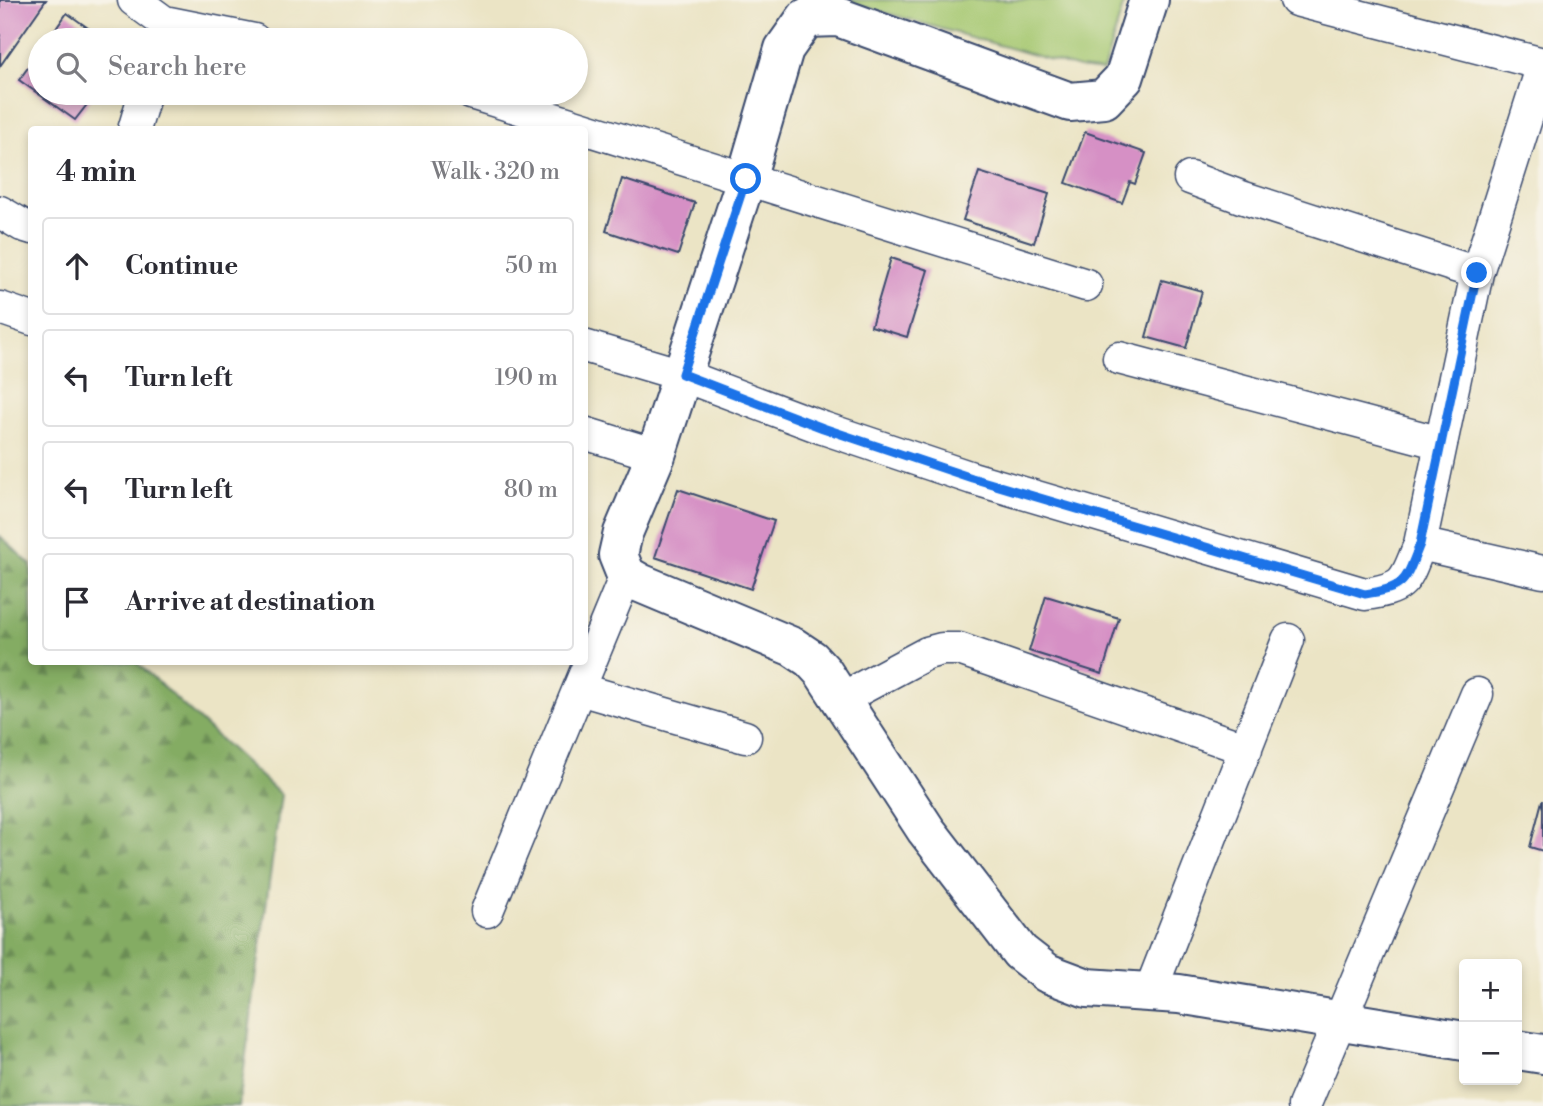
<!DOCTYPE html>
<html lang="en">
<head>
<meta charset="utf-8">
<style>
  body { margin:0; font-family:"Libre Bodoni",serif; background:#f7f7f7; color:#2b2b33 }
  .controls { position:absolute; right:21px; bottom:21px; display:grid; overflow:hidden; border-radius:7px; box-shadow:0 4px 10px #0003 }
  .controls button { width:63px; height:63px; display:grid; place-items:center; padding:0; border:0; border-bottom:2px solid #e1e1e2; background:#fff; color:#2b2b33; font:35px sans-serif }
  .stop { position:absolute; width:21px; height:21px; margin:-16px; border:5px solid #1a73e8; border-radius:50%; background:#fff }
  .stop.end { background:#1a73e8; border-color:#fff; box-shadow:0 2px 7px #0008 }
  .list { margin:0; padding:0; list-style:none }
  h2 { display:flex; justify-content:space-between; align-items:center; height:91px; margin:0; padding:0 28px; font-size:30px }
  h2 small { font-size:23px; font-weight:400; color:#7c7c81 }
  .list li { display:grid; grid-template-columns:46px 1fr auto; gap:21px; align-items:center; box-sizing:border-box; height:98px; margin:0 14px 14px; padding:0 14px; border:2px solid #e1e1e2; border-radius:7px }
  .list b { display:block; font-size:26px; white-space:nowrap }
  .list em { font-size:23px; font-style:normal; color:#7c7c81 }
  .icon { flex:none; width:38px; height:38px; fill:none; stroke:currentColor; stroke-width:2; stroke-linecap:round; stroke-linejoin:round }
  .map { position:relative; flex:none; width:1543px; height:1106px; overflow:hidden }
  .search { position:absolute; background:#fff; box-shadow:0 4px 10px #0003; left:28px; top:28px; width:560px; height:77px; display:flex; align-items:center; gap:18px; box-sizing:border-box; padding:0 24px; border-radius:38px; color:#7c7c81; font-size:26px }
  .panel { position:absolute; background:#fff; box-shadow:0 4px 10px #0003; left:28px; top:126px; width:560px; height:539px; border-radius:7px }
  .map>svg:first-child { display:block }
  .green { fill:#a6c871; stroke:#607c68; stroke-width:2 }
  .forest { fill:url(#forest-firs); stroke:#506e60; stroke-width:2 }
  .building { fill:#d690c5 }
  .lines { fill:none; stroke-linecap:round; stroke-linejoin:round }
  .minor-casing { stroke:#3a4a6d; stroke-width:35 }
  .tertiary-casing { stroke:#3a4a6d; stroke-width:42 }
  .minor { stroke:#fff; stroke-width:32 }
  .tertiary { stroke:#fff; stroke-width:38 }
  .route { stroke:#1a73e8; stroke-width:9 }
</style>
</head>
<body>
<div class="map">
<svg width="1543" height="1106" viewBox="0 0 1543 1106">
  <defs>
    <pattern id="forest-firs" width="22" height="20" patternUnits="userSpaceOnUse" patternTransform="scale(1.75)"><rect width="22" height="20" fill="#84ac63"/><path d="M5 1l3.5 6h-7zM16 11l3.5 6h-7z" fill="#6b8c55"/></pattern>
  </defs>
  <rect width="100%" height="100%" fill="#f7f3e8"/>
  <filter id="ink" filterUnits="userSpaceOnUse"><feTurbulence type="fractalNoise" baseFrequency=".0143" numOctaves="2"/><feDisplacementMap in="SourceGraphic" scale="14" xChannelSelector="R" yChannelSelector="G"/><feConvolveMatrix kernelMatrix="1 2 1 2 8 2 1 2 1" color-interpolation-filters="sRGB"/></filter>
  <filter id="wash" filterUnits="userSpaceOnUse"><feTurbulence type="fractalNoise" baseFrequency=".00686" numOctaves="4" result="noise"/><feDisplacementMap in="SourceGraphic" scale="28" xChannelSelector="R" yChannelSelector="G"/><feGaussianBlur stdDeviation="1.57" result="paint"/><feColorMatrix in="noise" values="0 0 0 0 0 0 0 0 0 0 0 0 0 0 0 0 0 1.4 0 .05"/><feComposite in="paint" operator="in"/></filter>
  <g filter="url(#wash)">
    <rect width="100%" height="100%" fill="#ebe4c5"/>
    <path class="green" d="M841,0H1125L1103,71L1079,68Z"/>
    <path class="forest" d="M0,536L31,565L32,662H136L281,795L239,1106H0Z"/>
    <g id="blocks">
      <path class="building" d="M0,0H46L0,66Z
        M67,13L105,40H48Z
        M40,51V93H96L75,120L19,80Z
        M1085,132L1146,153L1135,184L1130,182L1122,203L1066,183Z
        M979,172L1049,194L1034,243L963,220Z
        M622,179L695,203L678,255L606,231Z
        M891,258L928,270L907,337L871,326Z
        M1162,280L1202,291L1186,348L1146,337Z
        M678,489L774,521L751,589L655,557Z
        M1046,596L1119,618L1102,674L1029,651Z
        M1542,801H1543V851L1530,847Z"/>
    </g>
  </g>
  <g filter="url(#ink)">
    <use href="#blocks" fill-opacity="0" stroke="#3a4a6d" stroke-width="2"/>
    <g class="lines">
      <g class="minor-casing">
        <path id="minor" d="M134,0L164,22L254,40
          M1296,0L1543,64
          M471,93L1086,285
          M134,130L145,93
          M0,212L22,225L32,228
          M1477,273L1543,65
          M0,308L32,319
          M584,346L682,375L823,428L972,478L1365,594C1407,588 1405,581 1420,544L1477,273L1241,197L1190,178
          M1119,358L1441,443
          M584,433L656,455
          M1420,544L1543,572
          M579,689L745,737
          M841,699L927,653L942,649H959L1246,749
          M487,911L626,575
          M1150,992L1288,640
          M1304,1106L1477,694"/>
      </g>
      <g class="tertiary-casing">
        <path id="tertiary" d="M1149,0L1124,78L1104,99L1070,102L838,17L806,18L784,49L746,179L656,455L623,533L618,555L626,575L640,583L793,647L811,659L823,672L926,830L1020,952L1047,973L1087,988L1179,994L1464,1041
          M1517,1050L1543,1054"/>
      </g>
      <use href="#minor" class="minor"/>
      <use href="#tertiary" class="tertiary"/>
    </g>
  </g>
  <g class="lines" filter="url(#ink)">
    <path class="route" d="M746,179L682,374L823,428L972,478L1365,594C1407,588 1405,581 1420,544L1477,273"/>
  </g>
</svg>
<div class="controls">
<button>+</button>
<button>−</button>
</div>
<div class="stop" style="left:746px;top:179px"></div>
<div class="stop end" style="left:1477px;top:273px"></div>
<div class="search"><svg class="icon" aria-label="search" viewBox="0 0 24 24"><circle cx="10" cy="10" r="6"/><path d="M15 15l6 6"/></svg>Search here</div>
<section class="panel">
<h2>4 min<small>Walk · 320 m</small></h2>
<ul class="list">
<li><svg class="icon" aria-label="ahead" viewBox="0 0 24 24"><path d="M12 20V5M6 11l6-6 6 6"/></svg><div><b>Continue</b></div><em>50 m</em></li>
<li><svg class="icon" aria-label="left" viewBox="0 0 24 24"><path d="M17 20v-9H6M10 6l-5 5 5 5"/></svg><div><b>Turn left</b></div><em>190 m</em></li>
<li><svg class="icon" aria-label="left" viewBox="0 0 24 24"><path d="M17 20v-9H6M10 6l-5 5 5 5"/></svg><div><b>Turn left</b></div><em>80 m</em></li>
<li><svg class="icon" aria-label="arrive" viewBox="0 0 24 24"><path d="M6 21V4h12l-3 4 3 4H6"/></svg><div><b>Arrive at destination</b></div></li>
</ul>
</section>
</div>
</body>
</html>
